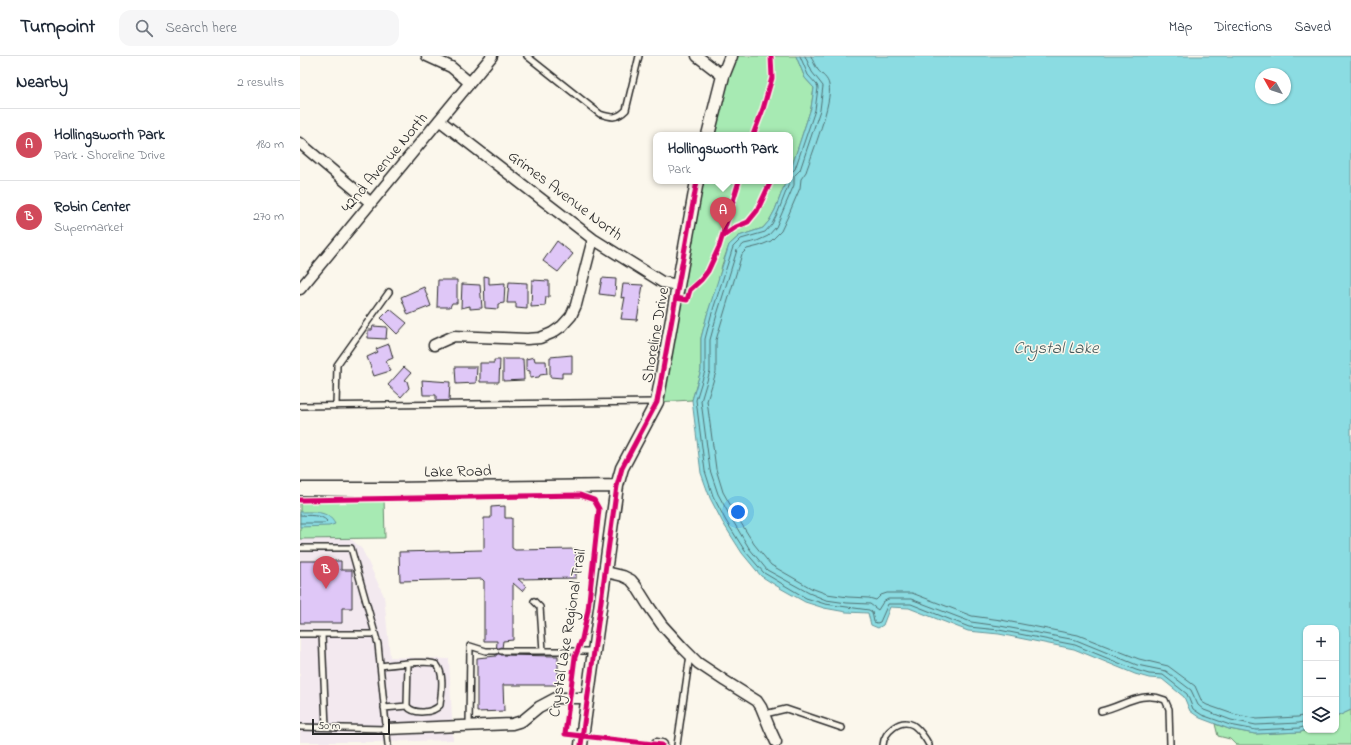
<!DOCTYPE html>
<html lang="en">
<head>
<meta charset="utf-8">
<style>
  body { margin:0; font-family:"Indie Flower",sans-serif; background:#f6f6f7; color:#1f2937 }
  .controls { position:absolute; right:12px; bottom:12px; display:grid; overflow:hidden; border-radius:8px; box-shadow:0 1px 3px #0004 }
  .controls button { width:36px; height:36px; display:grid; place-items:center; padding:0; border:0; border-bottom:1px solid #e0e1e3; background:#fff; color:#1f2937; font:20px sans-serif }
  .compass { position:absolute; left:955px; top:12px; width:36px; height:36px; border-radius:50%; background:#fff; box-shadow:0 1px 3px #0004; rotate:310deg }
  .scale { position:absolute; left:12px; bottom:10px; width:78px; box-sizing:border-box; padding-left:4px; border:2px solid #2b2b2b; border-top:0; font-size:11px; line-height:14px; white-space:nowrap; color:#2b2b2b; -webkit-text-stroke:3px #fbf7ec; paint-order:stroke }
  .you { position:absolute; left:438px; top:456px; width:14px; height:14px; margin:-10px; border:3px solid #fff; border-radius:50%; background:#1a73e8; box-shadow:0 0 0 6px #1a73e833 }
  .badge { display:grid; place-items:center; width:26px; height:26px; border-radius:50%; background:#d1495b; color:#fff; font-size:13px; font-weight:700 }
  .pin { position:absolute; translate:-50% -33px; filter:drop-shadow(0 1px 2px #0008) }
  .pin::after { content:''; position:absolute; top:21px; width:14px; height:12px; background:inherit; clip-path:polygon(0 0,100% 0,50% 100%) }
  .popup { position:absolute; left:353px; top:76px; width:140px; height:52px; box-sizing:border-box; display:grid; place-content:center; border-radius:8px; background:#fff; filter:drop-shadow(0 1px 3px #0005); font-size:13px; white-space:nowrap; color:#747a83 }
  .popup b { font-size:15px; color:#1f2937 }
  .popup::after { content:''; position:absolute; left:50%; top:100%; margin-left:-8px; border:8px solid transparent; border-top-color:#fff }
  .list { margin:0; padding:0; list-style:none }
  h2 { display:flex; justify-content:space-between; align-items:center; height:52px; margin:0; padding:0 16px; font-size:17px }
  h2 small { font-size:13px; font-weight:400; color:#747a83 }
  .list li { display:grid; grid-template-columns:26px 1fr auto; gap:12px; align-items:center; box-sizing:border-box; height:72px; padding:0 16px; border-top:1px solid #e0e1e3 }
  .list b { display:block; font-size:15px; white-space:nowrap }
  .list p { margin:0; font-size:13px; white-space:nowrap; color:#747a83 }
  .list em { font-size:13px; font-style:normal; color:#747a83 }
  .icon { flex:none; width:22px; height:22px; fill:none; stroke:currentColor; stroke-width:2; stroke-linecap:round; stroke-linejoin:round }
  .map { position:relative; flex:none; width:1051px; height:689px; overflow:hidden }
  header { display:flex; align-items:center; gap:24px; box-sizing:border-box; height:56px; padding:0 20px; background:#fff; border-bottom:1px solid #e0e1e3 }
  header strong { font-size:19px }
  nav { display:flex; gap:22px; margin-inline-start:auto; font-size:14px }
  .search { width:280px; height:36px; background:#f6f6f7; display:flex; align-items:center; gap:10px; box-sizing:border-box; padding:0 14px; border-radius:12px; color:#747a83; font-size:15px }
  main { display:flex }
  aside { flex:1; background:#fff }
  .map>svg:first-child { display:block }
  .built { fill:#f3e9ef }
  .green { fill:#a7eab3; stroke:#698a6f }
  .water { fill:#8bdce2; stroke:#659599; fill-rule:evenodd }
  .lines { fill:none; stroke-linecap:round; stroke-linejoin:round }
  .shore { stroke:#517274; stroke-width:1 }
  .building { fill:#dfc7f7; stroke:#2b2b2b }
  .service-casing { stroke:#2b2b2b; stroke-width:8 }
  .minor-casing { stroke:#2b2b2b; stroke-width:13 }
  .tertiary-casing { stroke:#2b2b2b; stroke-width:15 }
  .service { stroke:#fbf7ec; stroke-width:5 }
  .minor { stroke:#fbf7ec; stroke-width:10 }
  .tertiary { stroke:#fbf7ec; stroke-width:12 }
  .cycleway-casing { stroke:#fbf7ec; stroke-width:8 }
  .cycleway { stroke:#d6006c; stroke-width:5 }
  .labels { text-anchor:middle; dominant-baseline:central; stroke-width:3; stroke-linejoin:round; paint-order:stroke }
  .street-label { font-size:16px; fill:#2b2b2b; stroke:#fbf7ec }
  .water-label { font-size:17px; font-style:italic; fill:#435759; stroke:#fbf7ec }
</style>
</head>
<body>
<header>
<strong>Turnpoint</strong>
<div class="search"><svg class="icon" aria-label="search" viewBox="0 0 24 24"><circle cx="10" cy="10" r="6"/><path d="M15 15l6 6"/></svg>Search here</div>
<nav><a>Map</a><a>Directions</a><a>Saved</a></nav>
</header>
<main>
<aside>
<h2>Nearby<small>2 results</small></h2>
<ul class="list">
<li><span class="badge">A</span><div><b>Hollingsworth Park</b><p>Park · Shoreline Drive</p></div><em>180 m</em></li>
<li><span class="badge">B</span><div><b>Robin Center</b><p>Supermarket</p></div><em>270 m</em></li>
</ul>
</aside>
<div class="map">
<svg width="1051" height="689" viewBox="0 0 1051 689">
  <rect width="100%" height="100%" fill="#fbf7ec"/>
  <filter id="ink" filterUnits="userSpaceOnUse"><feTurbulence type="fractalNoise" baseFrequency=".025" numOctaves="2"/><feDisplacementMap in="SourceGraphic" scale="8" xChannelSelector="R" yChannelSelector="G"/><feConvolveMatrix kernelMatrix="1 2 1 2 8 2 1 2 1" color-interpolation-filters="sRGB"/></filter>
  <g filter="url(#ink)">
    <path class="built" d="M50,482L62,493L84,540L90,601L149,603L153,684L74,686H0V483Z"/>
    <path class="green" d="M431,0H496L505,22L514,32L511,52L490,116V79H408Z
      M397,125H486L475,154L469,165L463,172L439,180L429,189L422,209L417,231L407,259L401,282V314L392,344L357,346Z
      M0,441H84L85,482L0,483Z
      M1051,654V689H936L930,683L918,680L915,668L929,673L955,678L1001,676L1006,674H1036V661Z"/>
    <path class="water" d="M496,0H1051V654L1036,661V572H1006V674L1001,676L955,678L929,673L900,662L890,655L884,641L862,623L849,622L835,618L774,593L699,578L668,575L609,552L590,551L583,569L578,572L571,569L568,557L546,556L524,552L505,546L480,532L461,520L442,497L423,467L410,442L401,417L392,344L401,314V282L407,259L429,189L439,180L463,172L469,165L475,154L486,125H490V116L511,52L514,32L505,22ZM961,18H985V42H961Z
      M0,456C13,456 28,454 35,468L29,470L0,471Z"/>
    <g class="lines">
      <path class="shore" d="M505,0L512,16L523,30L520,54L500,114L494,120V129L476,171L468,180L457,185L444,188L437,194L416,262L410,284V315L401,345L410,414L418,438L431,462L449,492L467,514L509,537L526,544L547,547L570,548L578,554L583,546L588,543H611L671,566L700,570L776,584L837,609L866,615L891,634L898,649L904,654L931,664L956,669L999,667L1006,665
        M511,0C513,5 515,10 518,14C522,19 528,22 529,29C533,45 512,98 506,116L501,123L500,132L488,160L481,175L471,185L459,190L447,193L442,198L416,284V316L407,345L416,413L423,436L436,459L454,488L471,509L511,532L527,538L548,541L569,542L576,544L581,539L587,537H612L672,560L701,564L778,579L839,603L868,610L895,630L902,646L907,649L933,658L957,663L998,661L1006,659
        M490,115H493L495,113L515,54L518,32L517,29L508,19L500,0
        M490,125L478,156L472,168L465,176L441,183L433,191L411,260L405,283V315L396,344L405,415L413,440L426,465L445,495L464,517L506,542L525,548L569,554L572,556L574,566L577,567L580,566L588,548H611L669,571L699,574L775,589L836,614L849,618L863,619L887,638L893,653L902,659L930,669L956,674L1000,672L1006,670
        M0,459C9,460 21,458 27,465L25,467H0"/>
    </g>
    <path class="building" d="M257,185L273,198L258,216L243,205Z
      M184,220L189,221V228L205,227L204,247L198,248V253L185,252Z
      M302,222L316,223L315,240L299,238Z
      M138,224H157V247H152L150,251H137Z
      M232,224L249,225V241H246L245,250L231,251Z
      M209,226L227,227V253L216,252V247H207Z
      M162,228L180,229L182,252L170,253V250L161,252Z
      M323,228L343,229L337,264L321,263L325,241L321,242Z
      M124,231L131,250L108,259L101,241Z
      M90,253L107,267L97,278L81,262Z
      M73,270L87,271L86,283L68,282V274H72Z
      M89,288L93,302L86,305L90,315L74,320L67,301L78,296L76,293Z
      M272,299V317H262V322L250,321V301Z
      M234,301L235,305H246L247,318L240,319L239,321L230,322V315L226,314V303Z
      M203,303H223L224,324L203,325Z
      M194,304H200L199,326H180V307H194Z
      M104,311L111,317L105,324L107,325L109,332L101,341L88,329Z
      M155,311H177L176,327L156,328Z
      M122,324L150,326L149,345L136,346V339H123Z
      M205,450V462H212V492L215,494L276,493V522L218,523L226,530L222,535L213,527V584L203,585L201,599L258,600V629H203L204,655L177,656V602L196,600L197,585H184V525L182,523L100,525L99,496L182,494L184,492V462H191V451Z
      M0,505H41V514H52V552H42V567H0Z"/>
    <g class="lines">
      <g class="service-casing">
        <path id="service" d="M227,0L300,58C312,62 317,63 326,54L339,0
          M0,350L357,346
          M36,350L37,309L89,236
          M0,492H51L78,588L88,689
          M234,545L240,551L243,595
          M0,578H75
          M22,578L26,671
          M201,595H294
          M80,610C90,609 132,603 137,609C145,619 141,638 140,649C133,657 114,659 107,650L108,608
          M84,652L107,650
          M801,655C824,650 840,634 865,644L869,653L870,689
          M465,658L486,653L542,672
          M169,670L170,590L186,595H196
          M0,671L86,673
          M377,689L390,599
          M583,689C584,676 600,662 613,669C619,673 626,683 629,689"/>
      </g>
      <g class="minor-casing">
        <path id="minor" d="M127,0L151,11L170,27
          M397,0L423,20
          M139,64L293,183L362,226L378,229
          M0,87L71,147
          M0,233L192,0
          M134,289L154,280L227,283L240,282L252,277L262,270L271,260L276,249L293,183
          M306,516L323,520L331,524L336,530L348,549L362,569L383,592L398,607L425,625L457,645L461,651L470,673L476,686
          M86,673L212,668L222,665L239,651L256,642H287
          M356,688L362,689"/>
      </g>
      <g class="tertiary-casing">
        <path id="tertiary" d="M408,79L423,20L431,0
          M0,433H92L317,430
          M281,689L317,430L322,412L357,346L397,125"/>
      </g>
      <use href="#service" class="service"/>
      <use href="#minor" class="minor"/>
      <use href="#tertiary" class="tertiary"/>
      <g class="cycleway-casing">
        <path id="cycleway" d="M453,79L463,53L472,22L471,0
          M422,181L436,171L448,166L457,155L471,125
          M376,242L387,244L390,234L401,224L408,215L419,191L439,125
          M0,444L280,439L294,444L299,453L288,554L282,583L275,601L265,678
          M265,678L362,689
          M281,689L317,430L322,412L357,346L397,125"/>
      </g>
      <use href="#cycleway" class="cycleway"/>
    </g>
  </g>
  <g class="labels">
    <g class="street-label">
      <text transform="translate(85 107) rotate(-50)">42nd Avenue North</text>
      <text transform="translate(265 140) rotate(37)">Grimes Avenue North</text>
      <text transform="translate(356 279) rotate(-80)">Shoreline Drive</text>
      <text transform="translate(158 416) rotate(-1)">Lake Road</text>
      <text transform="translate(268 577) rotate(-81)">Crystal Lake Regional Trail</text>
    </g>
    <g class="water-label">
      <text x="756" y="292">Crystal Lake</text>
    </g>
  </g>
</svg>
<div class="controls">
<button>+</button>
<button>−</button>
<button><svg class="icon" aria-label="layers" viewBox="0 0 24 24"><path d="M12 4l9 5-9 5-9-5zM3 14l9 5 9-5"/></svg></button>
</div>
<svg class="compass" viewBox="-18 -18 36 36"><path d="M0-13l5 13h-10z" fill="#e53935"/><path d="M0 13l5-13h-10z" fill="#747a83"/></svg>
<div class="scale">50 m</div>
<div class="you"></div>
<div class="pin badge" style="left:423px;top:174px">A</div>
<div class="popup"><b>Hollingsworth Park</b>Park</div>
<div class="pin badge" style="left:26px;top:533px">B</div>
</div>
</main>
</body>
</html>
